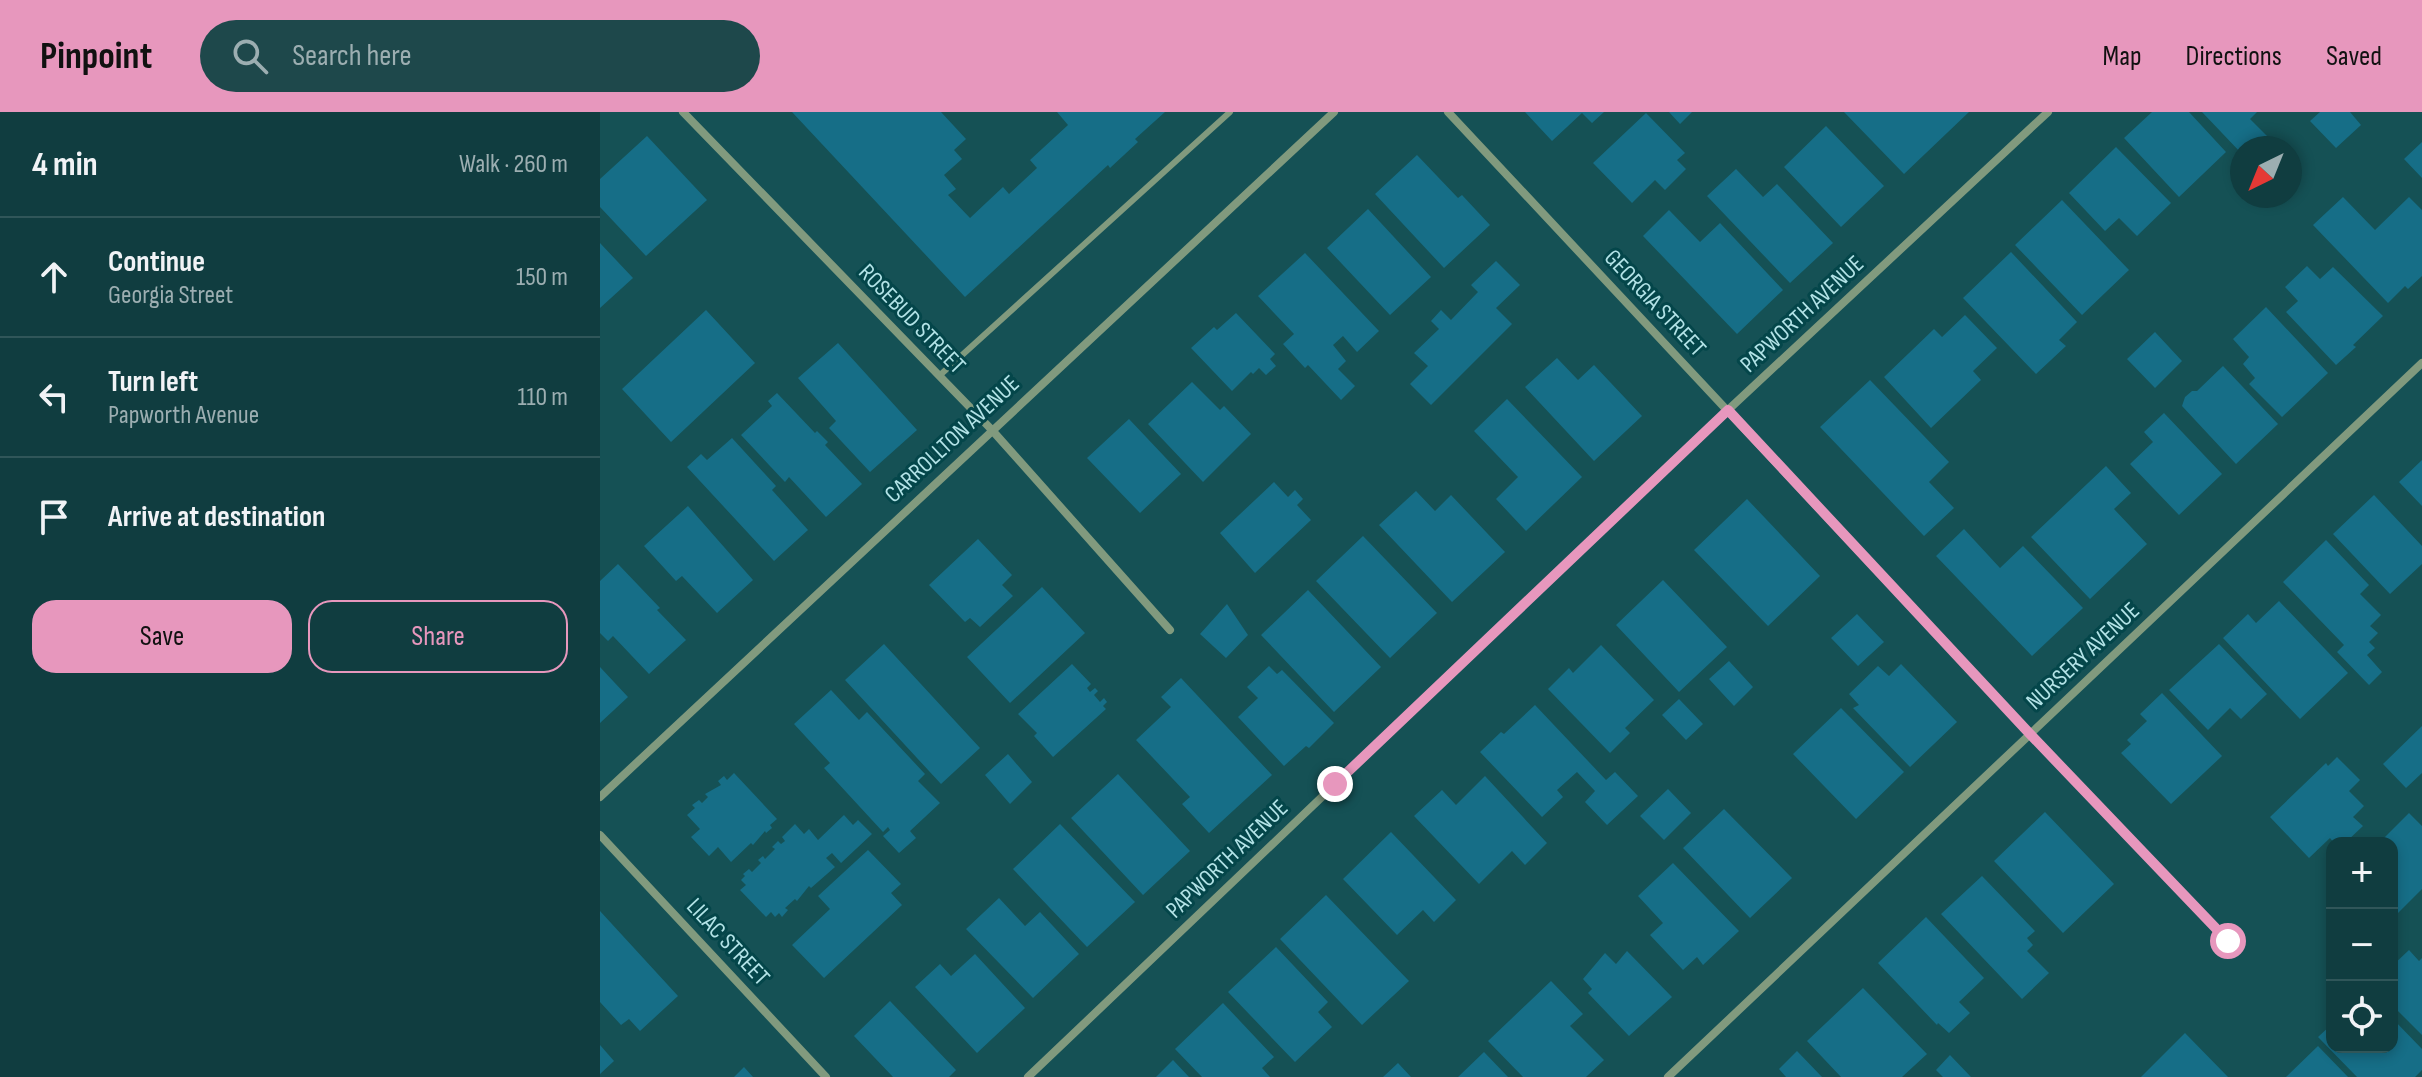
<!DOCTYPE html>
<html lang="en">
<head>
<meta charset="utf-8">
<style>
  body { margin:0; font-family:"Sofia Sans Condensed",sans-serif; background:#1e484b; color:#f1f3f6 }
  .controls { position:absolute; right:24px; bottom:24px; display:grid; overflow:hidden; border-radius:16px; box-shadow:0 4px 12px #0003 }
  .controls button { width:72px; height:72px; display:grid; place-items:center; padding:0; border:0; border-bottom:2px solid #305659; background:#103d40; color:#f1f3f6; font:40px sans-serif }
  .compass { position:absolute; left:1630px; top:24px; width:72px; height:72px; border-radius:50%; background:#103d40; box-shadow:0 4px 12px #0003; rotate:223deg }
  .stop { position:absolute; width:24px; height:24px; margin:-18px; border:6px solid #e797bd; border-radius:50%; background:#fff }
  .stop.end { background:#e797bd; border-color:#fff; box-shadow:0 2px 8px #0008 }
  .list { margin:0; padding:0; list-style:none }
  h2 { display:flex; justify-content:space-between; align-items:center; height:104px; margin:0; padding:0 32px; font-size:34px }
  h2 small { font-size:26px; font-weight:400; color:#9caeb1 }
  .list li { display:grid; grid-template-columns:52px 1fr auto; gap:24px; align-items:center; box-sizing:border-box; height:120px; padding:0 32px; border-top:2px solid #305659 }
  .list b { display:block; font-size:30px; white-space:nowrap }
  .list p { margin:0; font-size:26px; white-space:nowrap; color:#9caeb1 }
  .list em { font-size:26px; font-style:normal; color:#9caeb1 }
  .actions { display:flex; gap:16px; padding:24px 32px }
  .actions a { flex:1; padding:18px 0; border:2px solid #e797bd; border-radius:24px; text-align:center; font-size:28px; color:#e797bd }
  .actions .main { background:#e797bd; color:#111 }
  .icon { flex:none; width:44px; height:44px; fill:none; stroke:currentColor; stroke-width:2; stroke-linecap:round; stroke-linejoin:round }
  .map { position:relative; flex:none; width:1822px; height:965px; overflow:hidden }
  header { display:flex; align-items:center; gap:48px; box-sizing:border-box; height:112px; padding:0 40px; background:#e797bd; color:#111 }
  header strong { font-size:38px }
  nav { display:flex; gap:44px; margin-inline-start:auto; font-size:28px }
  .search { width:560px; height:72px; background:#1e484b; display:flex; align-items:center; gap:20px; box-sizing:border-box; padding:0 28px; border-radius:44px; color:#9caeb1; font-size:30px }
  main { display:flex }
  aside { flex:1; background:#103d40 }
  .map>svg:first-child { display:block }
  .building { fill:#166e87 }
  .lines { fill:none; stroke-linecap:round; stroke-linejoin:round }
  .service { stroke:#819a7e; stroke-width:6 }
  .minor { stroke:#819a7e; stroke-width:8 }
  .route { stroke:#e797bd; stroke-width:10 }
  .labels { text-anchor:middle; dominant-baseline:central; stroke-width:6; stroke-linejoin:round; paint-order:stroke }
  .street-label { font-size:24px; fill:#b3e3e7; stroke:#04464a }
</style>
</head>
<body>
<header>
<strong>Pinpoint</strong>
<div class="search"><svg class="icon" aria-label="search" viewBox="0 0 24 24"><circle cx="10" cy="10" r="6"/><path d="M15 15l6 6"/></svg>Search here</div>
<nav><a>Map</a><a>Directions</a><a>Saved</a></nav>
</header>
<main>
<aside>
<h2>4 min<small>Walk · 260 m</small></h2>
<ul class="list">
<li><svg class="icon" aria-label="ahead" viewBox="0 0 24 24"><path d="M12 20V5M6 11l6-6 6 6"/></svg><div><b>Continue</b><p>Georgia Street</p></div><em>150 m</em></li>
<li><svg class="icon" aria-label="left" viewBox="0 0 24 24"><path d="M17 20v-9H6M10 6l-5 5 5 5"/></svg><div><b>Turn left</b><p>Papworth Avenue</p></div><em>110 m</em></li>
<li><svg class="icon" aria-label="arrive" viewBox="0 0 24 24"><path d="M6 21V4h12l-3 4 3 4H6"/></svg><div><b>Arrive at destination</b></div></li>
</ul>
<div class="actions"><a class="main">Save</a><a>Share</a></div>
</aside>
<div class="map">
<svg width="1822" height="965" viewBox="0 0 1822 965">
  <rect width="100%" height="100%" fill="#155155"/>
  <path class="building" d="M192,0H341L366,27L354,38L362,47L344,63L356,77L348,83L370,106L403,75L409,82L437,56L430,48L468,13L457,0H565L535,27L538,30L510,56L508,53L365,185Z
    M925,0H1004L992,11L982,1L952,29Z
    M1069,0H1092L1080,12Z
    M1244,0H1369L1304,62Z
    M1552,0H1589L1626,40L1579,85L1524,26Z
    M1602,0H1657L1650,7L1667,24L1655,36H1642V42Z
    M1720,0H1750L1761,13L1736,36L1710,9Z
    M1046,1L1085,41L1077,48L1086,57L1065,78L1055,68L1032,91L993,51Z
    M1226,14L1284,74L1241,115L1184,55Z
    M47,24L107,88L46,144L0,95V67Z
    M1822,30V66L1804,47Z
    M1516,35L1571,91L1537,124L1519,106L1505,119L1469,81Z
    M817,43L858,86L862,83L890,113L844,156L775,82Z
    M1136,57L1163,85L1177,72L1233,131L1190,171L1107,84Z
    M1743,85L1775,118L1809,85L1822,98V164L1808,177L1805,174L1788,191L1713,113Z
    M1462,88L1529,158L1482,203L1415,133Z
    M768,97L831,165L790,203L727,136Z
    M1069,98L1100,130L1120,111L1183,178L1137,222L1043,124Z
    M0,131L33,166L0,196Z
    M1411,140L1477,210L1459,228L1466,234L1436,262L1363,186Z
    M705,141L779,219L757,240L743,224L733,233L746,249L738,257L755,274L741,288L708,253L705,256L683,232L694,222L658,184Z
    M896,149L920,173L896,196L912,212L831,293L810,272L828,254L814,241L839,217L831,209L841,198L851,208L878,180L871,173Z
    M1707,154L1720,167L1733,155L1783,204L1753,233L1756,235L1736,253L1686,200L1698,189L1685,175Z
    M1666,195L1728,261L1682,305L1649,272L1655,266L1643,252L1649,245L1633,227Z
    M106,198L155,251L71,330L22,277Z
    M636,201L675,242L670,247L676,254L666,263L659,256L653,262L651,260L632,279L591,236L614,215L617,218Z
    M1365,203L1397,236L1373,259L1381,268L1331,316L1284,265L1334,217L1342,225Z
    M1555,220L1582,249L1555,276L1527,247Z
    M238,231L317,318L270,360L229,316L236,309L198,266Z
    M957,246L978,268L994,253L1042,304L994,349L925,275Z
    M1623,254L1678,312L1636,352L1582,294L1585,285L1592,279H1597Z
    M1270,268L1349,350L1329,370L1354,396L1324,424L1220,315Z
    M592,270L620,298L624,294L651,322L603,370L548,312Z
    M177,281L215,321L217,319L228,330L225,333L262,372L226,405L189,365L185,370L141,323L172,294L168,289Z
    M907,287L982,365L926,419L896,387L918,365L874,319Z
    M1564,301L1622,362L1579,403L1530,352L1553,330L1544,320Z
    M529,307L581,362L540,401L487,346Z
    M132,326L176,374L172,378L208,418L174,449L87,355L101,342L107,348Z
    M1822,348V394L1799,370Z
    M1506,354L1531,381L1514,397L1547,432L1490,487L1431,425Z
    M674,370L688,385L695,378L703,387L697,393L711,408L655,461L620,421Z
    M816,379L835,399L851,383L905,440L852,490L779,413Z
    M1774,383L1822,434V452L1790,482L1733,422Z
    M1147,387L1220,464L1168,514L1094,438Z
    M88,394L153,468L117,501L82,464L76,469L44,434Z
    M1364,417L1400,456L1423,434L1483,496L1432,544L1336,444Z
    M763,424L837,501L790,546L716,469Z
    M378,427L412,463L402,473L413,484L380,515L370,506L365,510L329,473Z
    M1726,428L1769,473L1760,482L1781,503L1770,514L1778,521L1769,530L1775,536L1767,543L1782,560L1769,573L1737,540L1744,533L1683,470Z
    M18,452L60,496L57,498L86,528L49,562L13,524L8,529L0,521V469Z
    M1063,468L1127,535L1079,580L1016,513Z
    M442,475L485,521L410,591L367,545Z
    M708,478L781,555L734,600L661,523Z
    M1679,489L1748,561L1700,607L1623,526L1648,502L1656,511Z
    M627,492L648,523L626,546L600,522Z
    M1257,502L1284,530L1258,554L1231,526Z
    M284,532L380,636L341,672L245,568Z
    M1619,532L1667,582L1641,607L1630,596L1608,618L1569,578Z
    M1001,533L1054,588L1025,616L1030,621L1010,641L948,577L969,556L973,561Z
    M1129,549L1153,575L1134,594L1109,567Z
    M472,552L491,572L487,576L490,580L495,576L498,579L494,583L500,590L504,586L507,590L503,594L506,597L453,645L434,624L437,621L418,602Z
    M1301,552L1357,610L1310,655L1253,596L1259,593L1249,582L1278,554L1289,564Z
    M669,554L677,562L682,558L734,611L709,636L706,634L684,654L638,605L658,586L647,575Z
    M0,555L28,585L0,611Z
    M581,566L672,663L609,721L582,692L590,685L536,628L571,595L561,585Z
    M231,578L259,608L267,600L325,662L318,669L340,691L310,719L316,726L299,741L283,724L290,718L288,715L283,720L224,656L230,651L194,612Z
    M1562,581L1622,644L1571,692L1521,641L1531,632L1527,628L1547,609L1540,602Z
    M1079,587L1103,612L1086,628L1062,603Z
    M935,593L1006,668L1015,660L1038,684L1007,713L985,690L995,679L977,660L957,678L963,685L942,705L880,640L901,620L904,622Z
    M1241,596L1304,660L1256,707L1193,642Z
    M1822,614V661L1806,676L1783,652Z
    M408,642L432,670L410,692L385,663Z
    M1737,645L1760,668L1749,679L1764,694L1753,705L1763,714L1745,731H1734L1730,726L1709,746L1670,705L1726,651L1728,654Z
    M134,661L177,707L170,713L172,716L166,721L165,719L153,733L151,731L131,750L118,735L109,744L91,725L100,717L87,703L95,696L92,693L99,688L102,691L108,685L105,682L121,673L118,669L124,664L127,668Z
    M518,662L590,739L543,783L471,706Z
    M885,664L947,731L925,753L912,739L879,772L814,704L842,678L856,693Z
    M1068,677L1091,701L1064,728L1040,704Z
    M1124,697L1192,766L1150,806L1083,736Z
    M1445,700L1514,772L1463,821L1394,749Z
    M1809,701L1822,714V777L1792,807V731H1779Z
    M244,703L253,713L258,708L272,722L241,751L232,741L226,746L235,755L211,776L209,774L197,789L195,787L185,796L188,798L182,805L179,801L175,805L171,800L166,805L140,778L146,773L141,768L145,764L143,762L149,757L152,760L161,751L158,748L163,744L165,747L175,737L172,735L178,729L181,732L185,729L182,725L195,712L204,722L209,717L218,728Z
    M460,712L535,790L487,835L413,757Z
    M791,720L856,788L834,810L823,798L797,823L743,767Z
    M268,738L301,772L291,781L302,793L224,866L192,833L230,797L218,784Z
    M1073,751L1139,819L1103,853L1097,845L1083,858L1050,823L1063,811L1038,784Z
    M1382,764L1435,819L1427,826L1433,833L1427,839L1449,861L1422,887L1341,802Z
    M726,783L809,869L762,913L680,827Z
    M399,786L425,814L440,800L479,842L433,886L366,817Z
    M0,799L78,884L40,919L29,907L21,913L0,890Z
    M1326,805L1384,866L1359,890L1370,901L1349,921L1338,911L1337,913L1278,851Z
    M676,835L728,890L718,900L732,915L695,950L628,880Z
    M1809,838L1819,849L1822,846V923L1792,893V854Z
    M1027,839L1072,885L1029,924L988,881L992,877L983,867L1005,841L1016,852Z
    M375,842L425,896L377,941L315,875L340,852L351,864Z
    M951,869L983,902L970,914L1004,948L986,965H923L888,929Z
    M1263,876L1327,942L1302,965H1241L1207,929Z
    M290,889L356,958L349,965H293L254,924Z
    M623,891L674,945L662,956L670,965H602L575,937Z
    M1792,906L1822,937V958L1815,965H1757L1718,925L1732,912V935H1792Z
    M1585,921L1628,965H1541Z
    M0,933L14,949L0,962Z
    M1718,934L1748,965H1686Z
    M1197,939L1222,965H1186L1179,957Z
    M884,940L908,965H858Z
    M1350,943L1371,965H1343L1336,958Z
    M573,948L589,965H556Z
    M798,951L811,965H783Z
    M144,955L153,965H134Z"/>
  <g class="lines">
    <path class="service" d="M339,264L630,0"/>
    <path class="minor" d="M83,0L391,317L570,518
      M848,0L1430,622L1628,829
      M0,685L734,0
      M0,723L226,965
      M428,965L1128,298L1448,0
      M1068,965L1822,251"/>
  </g>
  <g class="lines">
    <path class="route" d="M735,672L1128,298L1430,622L1628,829"/>
  </g>
  <g class="labels">
    <g class="street-label">
      <text transform="translate(1055 191) rotate(47)">GEORGIA STREET</text>
      <text transform="translate(1202 202) rotate(-43)">PAPWORTH AVENUE</text>
      <text transform="translate(312 207) rotate(46)">ROSEBUD STREET</text>
      <text transform="translate(352 327) rotate(-43)">CARROLLTON AVENUE</text>
      <text transform="translate(1483 544) rotate(-43)">NURSERY AVENUE</text>
      <text transform="translate(627 747) rotate(-44)">PAPWORTH AVENUE</text>
      <text transform="translate(128 830) rotate(47)">LILAC STREET</text>
    </g>
  </g>
</svg>
<div class="controls">
<button>+</button>
<button>−</button>
<button><svg class="icon" aria-label="locate" viewBox="0 0 24 24"><circle cx="12" cy="12" r="6"/><path d="M12 2v4M12 18v4M2 12h4M18 12h4"/></svg></button>
</div>
<svg class="compass" viewBox="-18 -18 36 36"><path d="M0-13l5 13h-10z" fill="#e53935"/><path d="M0 13l5-13h-10z" fill="#9caeb1"/></svg>
<div class="stop" style="left:1628px;top:829px"></div>
<div class="stop end" style="left:735px;top:672px"></div>
</div>
</main>
</body>
</html>
